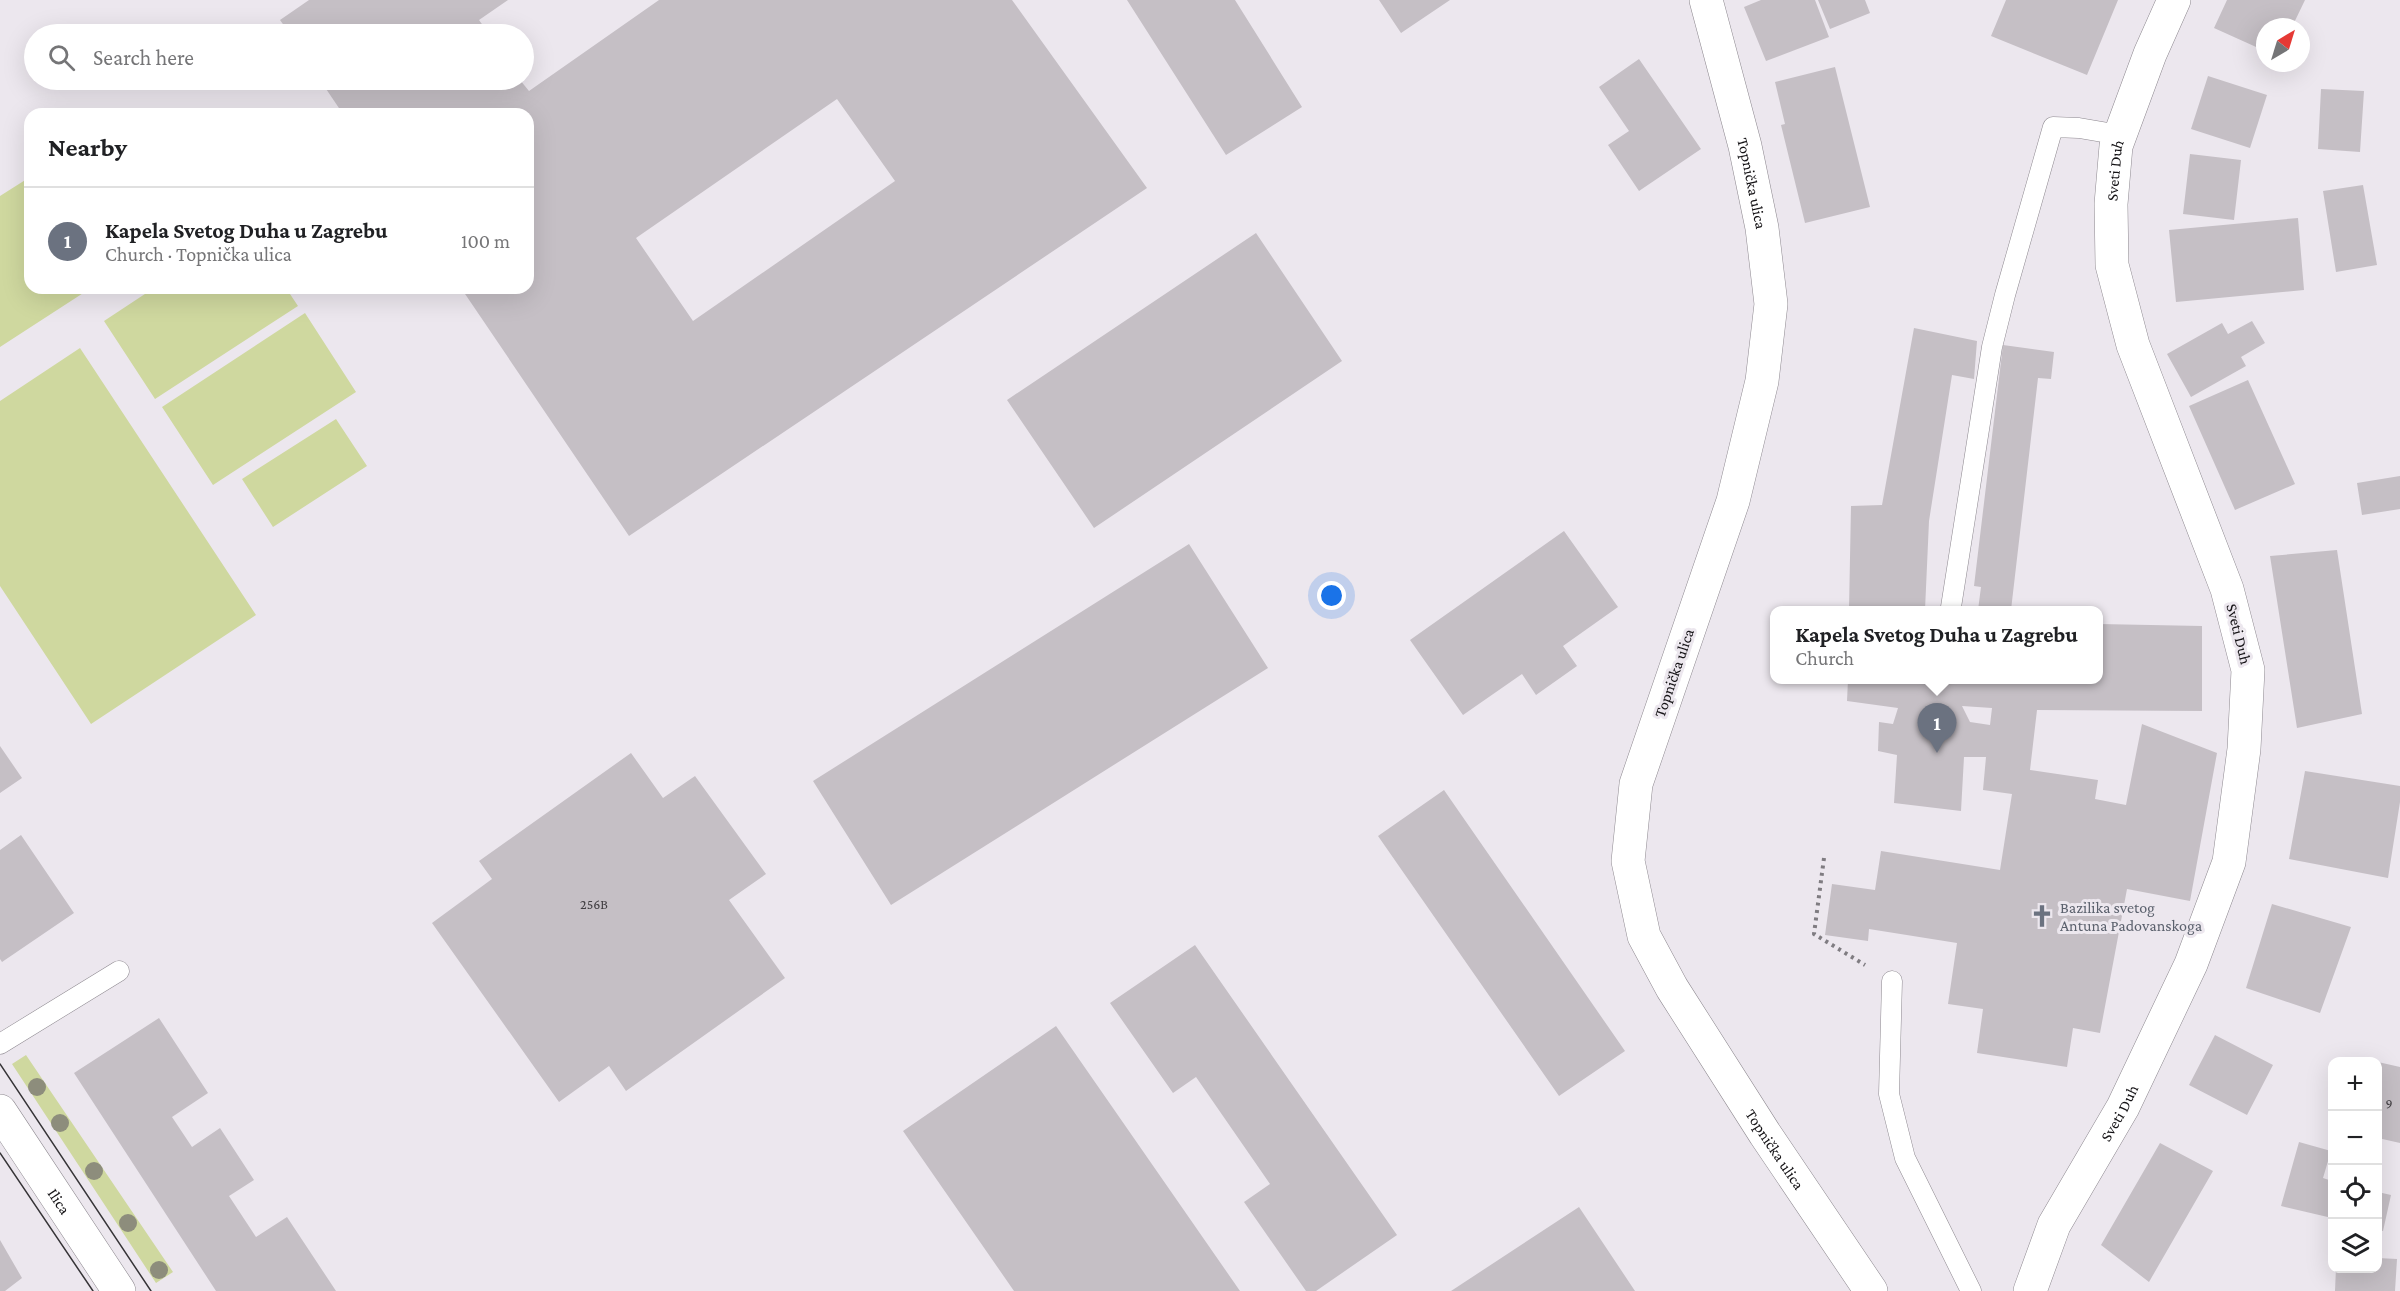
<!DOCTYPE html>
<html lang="en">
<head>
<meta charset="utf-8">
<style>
  body { margin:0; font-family:"Crimson Pro",serif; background:#f6f6f6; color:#202124 }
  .controls { position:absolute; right:18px; bottom:18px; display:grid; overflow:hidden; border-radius:12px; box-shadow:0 6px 24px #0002 }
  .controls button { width:54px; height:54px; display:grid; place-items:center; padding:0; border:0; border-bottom:2px solid #e0e0e0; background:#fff; color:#202124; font:30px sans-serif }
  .compass { position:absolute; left:2256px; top:18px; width:54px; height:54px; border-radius:50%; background:#fff; box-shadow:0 6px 24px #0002; rotate:38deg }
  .you { position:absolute; left:1332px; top:596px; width:21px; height:21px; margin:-15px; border:4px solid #fff; border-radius:50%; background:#1a73e8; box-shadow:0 0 0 9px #1a73e833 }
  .badge { display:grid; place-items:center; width:39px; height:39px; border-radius:50%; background:#0f766e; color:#fff; font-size:20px; font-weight:700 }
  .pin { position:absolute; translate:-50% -50px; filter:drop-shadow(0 2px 3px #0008) }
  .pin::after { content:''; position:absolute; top:32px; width:21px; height:18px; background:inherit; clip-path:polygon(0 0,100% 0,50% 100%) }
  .popup { position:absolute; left:1770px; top:606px; width:333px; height:78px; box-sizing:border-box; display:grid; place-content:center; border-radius:12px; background:#fff; filter:drop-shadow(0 2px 4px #0005); font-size:20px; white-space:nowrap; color:#757577 }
  .popup b { font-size:22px; color:#202124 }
  .popup::after { content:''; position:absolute; left:50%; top:100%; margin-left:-12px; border:12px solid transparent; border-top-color:#fff }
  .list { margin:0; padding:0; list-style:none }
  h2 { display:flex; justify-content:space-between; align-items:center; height:78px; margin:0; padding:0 24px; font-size:26px }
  h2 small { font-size:20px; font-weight:400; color:#757577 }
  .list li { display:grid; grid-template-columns:39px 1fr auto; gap:18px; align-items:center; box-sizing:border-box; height:108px; padding:0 24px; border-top:2px solid #e0e0e0 }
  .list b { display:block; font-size:22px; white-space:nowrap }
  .list p { margin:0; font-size:20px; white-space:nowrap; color:#757577 }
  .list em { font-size:20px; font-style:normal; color:#757577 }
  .icon { flex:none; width:33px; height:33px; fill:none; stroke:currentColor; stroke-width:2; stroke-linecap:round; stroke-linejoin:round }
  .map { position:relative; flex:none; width:2400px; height:1291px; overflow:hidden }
  .search { position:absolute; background:#fff; box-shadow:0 6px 24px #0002; left:24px; top:24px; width:510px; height:66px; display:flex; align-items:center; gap:15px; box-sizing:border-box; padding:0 21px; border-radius:33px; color:#757577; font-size:22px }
  .panel { position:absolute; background:#fff; box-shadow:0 6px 24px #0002; left:24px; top:108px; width:510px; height:186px; border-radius:18px }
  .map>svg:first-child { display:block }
  .green { fill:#cfd89f }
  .building { fill:#c5bfc5; fill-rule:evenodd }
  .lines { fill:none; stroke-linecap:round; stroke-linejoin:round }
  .lane-casing { stroke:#8d888f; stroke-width:21 }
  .street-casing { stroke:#8d888f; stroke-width:34 }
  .secondary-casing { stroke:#8d888f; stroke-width:34 }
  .path { stroke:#7f7c81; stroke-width:4; stroke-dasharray:3 4.5; stroke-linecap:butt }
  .lane { stroke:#fff; stroke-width:20 }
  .street { stroke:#fff; stroke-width:33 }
  .secondary { stroke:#fff; stroke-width:33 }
  .tram { stroke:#363437; stroke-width:1.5 }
  .tree { fill:#8d8d7c }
  .labels { text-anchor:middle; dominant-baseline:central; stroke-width:6; stroke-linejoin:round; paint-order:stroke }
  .number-label { font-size:14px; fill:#413e42 }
  .street-label { font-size:16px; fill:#151316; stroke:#ece7ee }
  .worship-label { font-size:16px; fill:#5b616d; stroke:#ece7ee; text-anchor:start }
</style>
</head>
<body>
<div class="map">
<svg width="2400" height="1291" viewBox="0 0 2400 1291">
  <rect width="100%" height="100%" fill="#ece7ee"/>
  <path class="green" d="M30,177V288H91L0,347V196Z
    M154,288H286L298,306L155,399L104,321Z
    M305,313L356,392L213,485L162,407Z
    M80,348L256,615L91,724L0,586V401Z
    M336,419L367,466L273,527L242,479Z
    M26,1055L173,1272L156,1283L12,1064Z"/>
  <path class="building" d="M309,0H508L479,20L489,34H290L280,20Z
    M659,0H1012L1147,188L629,536L461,288H528V114H343L320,80H520L529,91ZM837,99L895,181L693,321L636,238Z
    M1127,0H1235L1302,107L1226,155Z
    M1379,0H1450L1401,33Z
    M1761,0H1815L1829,37L1766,61L1744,7Z
    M1818,0H1865L1870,13L1830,29Z
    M2006,0H2118L2087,75L1991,36Z
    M2227,0H2305L2292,27H2265V51L2214,28Z
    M1639,59L1701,149L1639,191L1608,145L1629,131L1599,87Z
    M1835,67L1870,207L1805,223L1781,125L1785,124L1775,82Z
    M2208,76L2267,95L2250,148L2191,129Z
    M2321,89L2364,91L2360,152L2318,149Z
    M2190,154L2241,160L2234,220L2183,214Z
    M2363,185L2377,265L2336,272L2323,191Z
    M2298,218L2304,290L2176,302L2169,230Z
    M1256,233L1342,361L1094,528L1007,400Z
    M2252,321L2265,343L2241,357L2246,366L2191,397L2167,354L2222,323L2228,334Z
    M1914,328L1977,341L1974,379L1952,375L1929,521L1925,610H1849L1851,506L1882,505Z
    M2003,345L2054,352L2051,379L2038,378L2011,610H1978L1981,587L1974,586Z
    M2248,380L2295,484L2235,510L2189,406Z
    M2400,476V509L2362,515L2357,483Z
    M1564,531L1618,607L1563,646L1577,666L1536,695L1522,674L1463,715L1410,640Z
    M1189,544L1268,668L891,905L813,781Z
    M2337,550L2362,714L2297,728L2270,556Z
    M2099,624L2202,626V711L2037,710L2030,770L2098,780L2095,799L2126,805L2142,724L2217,753L2190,901L2127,889L2100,1033L2073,1028L2067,1067L1977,1053L1983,1009L1948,1004L1957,943L1869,929L1868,941L1825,935L1832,884L1875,890L1881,851L2000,870L2012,794L1983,790L1986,757H1964L1961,811L1894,803L1897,755L1878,751L1879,722L1893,724L1898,708L1847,701L1848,680H2099ZM1962,706L1992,708L1990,725L1970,722Z
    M0,746L22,778L0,793Z
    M631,753L663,798L695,776L766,874L729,900L785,978L626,1091L609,1066L559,1102L432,923L492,879L479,861Z
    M2305,771L2400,786V802L2388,878L2289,859Z
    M1444,790L1625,1051L1559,1096L1378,836Z
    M21,835L74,913L2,962L0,959V850Z
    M2272,904L2351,927L2320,1013L2246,988Z
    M1195,945L1397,1235L1316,1291H1306L1244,1202L1270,1184L1196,1077L1173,1093L1110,1003Z
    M159,1018L208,1093L172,1117L192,1147L220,1128L254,1180L229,1196L256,1237L287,1217L336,1291H216L74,1073Z
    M1056,1026L1240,1291H1014L903,1131Z
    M2215,1035L2273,1065L2247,1115L2189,1085Z
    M2378,1062L2400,1067V1143L2378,1138Z
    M2299,1142L2331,1151L2323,1178L2332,1181V1218L2281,1206Z
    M2160,1143L2213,1171L2149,1282L2101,1245Z
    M2378,1192L2391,1195L2383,1231L2378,1230Z
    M1579,1207L1635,1291H1451Z
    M0,1240L22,1278L5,1291H0Z
    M2378,1258L2397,1259L2395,1291H2335L2336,1268H2378Z"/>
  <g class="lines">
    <g class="lane-casing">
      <path id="lane" d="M1951,607L1992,347L2005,295L2053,127L2079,128L2120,135
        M1892,981L1889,1094L1905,1158L1971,1291
        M0,1044L119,971"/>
    </g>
    <g class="street-casing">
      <g id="street">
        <path id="s1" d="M1706,0L1745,146L1762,228L1771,304L1762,381L1733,501L1636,784L1628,861L1644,936L1672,988L1765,1134L1871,1291"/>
      </g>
    </g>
    <g class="secondary-casing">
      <g id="secondary">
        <path id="s2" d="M0,1111L119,1291"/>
        <path id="s3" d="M2030,1291L2054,1225L2123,1107L2191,964L2229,862L2244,749L2248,670L2227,589L2133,345L2112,265L2111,204L2116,146L2150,54L2174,0"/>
      </g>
    </g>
    <path class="path" d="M1824,858L1814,934L1865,965"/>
    <use href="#lane" class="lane"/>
    <use href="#street" class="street"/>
    <use href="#secondary" class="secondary"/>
    <path class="tram" d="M0,1064L151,1291
      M0,1153L93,1291"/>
  </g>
  <g class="tree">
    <circle cx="37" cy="1087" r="9"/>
    <circle cx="60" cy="1123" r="9"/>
    <circle cx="94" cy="1171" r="9"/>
    <circle cx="128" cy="1223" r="9"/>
    <circle cx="159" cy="1270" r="9"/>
  </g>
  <defs>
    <g id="church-bare" transform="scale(1.8)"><path d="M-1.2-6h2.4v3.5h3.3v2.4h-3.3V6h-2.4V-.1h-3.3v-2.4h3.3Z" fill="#6b7280" stroke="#ece7ee" stroke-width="2.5" paint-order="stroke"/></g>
  </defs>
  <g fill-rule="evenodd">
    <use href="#church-bare" x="2042" y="916"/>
  </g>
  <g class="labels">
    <g class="number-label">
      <text x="594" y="904">256B</text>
      <text x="2389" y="1103">9</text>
    </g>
    <g class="street-label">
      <text stroke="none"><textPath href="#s3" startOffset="1190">Sveti Duh</textPath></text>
      <text stroke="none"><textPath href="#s1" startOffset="189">Topnička ulica</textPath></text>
      <text transform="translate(2239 634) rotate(76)">Sveti Duh</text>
      <text transform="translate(1674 673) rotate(-71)">Topnička ulica</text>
      <text stroke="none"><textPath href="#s3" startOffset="200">Sveti Duh</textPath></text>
      <text stroke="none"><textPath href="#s1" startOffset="1216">Topnička ulica</textPath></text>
      <text stroke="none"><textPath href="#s2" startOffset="108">Ilica</textPath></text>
    </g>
    <g class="worship-label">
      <text x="2060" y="907">Bazilika svetog<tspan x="2060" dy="18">Antuna Padovanskoga</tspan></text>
    </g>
  </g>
</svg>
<div class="controls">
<button>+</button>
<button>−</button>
<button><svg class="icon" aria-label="locate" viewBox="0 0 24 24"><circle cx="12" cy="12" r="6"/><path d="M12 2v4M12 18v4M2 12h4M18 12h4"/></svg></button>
<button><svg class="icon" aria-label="layers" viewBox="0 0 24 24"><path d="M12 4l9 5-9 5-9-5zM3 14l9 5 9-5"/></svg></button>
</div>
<svg class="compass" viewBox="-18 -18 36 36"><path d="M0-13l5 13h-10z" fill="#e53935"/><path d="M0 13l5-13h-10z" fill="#757577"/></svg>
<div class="you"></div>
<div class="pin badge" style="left:1937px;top:753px;background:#6b7280">1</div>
<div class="popup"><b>Kapela Svetog Duha u Zagrebu</b>Church</div>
<div class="search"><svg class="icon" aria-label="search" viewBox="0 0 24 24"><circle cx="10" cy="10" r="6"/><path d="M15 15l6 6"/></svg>Search here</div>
<section class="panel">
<h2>Nearby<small></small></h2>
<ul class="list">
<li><span class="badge" style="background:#6b7280">1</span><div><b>Kapela Svetog Duha u Zagrebu</b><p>Church · Topnička ulica</p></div><em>100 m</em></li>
</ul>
</section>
</div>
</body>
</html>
